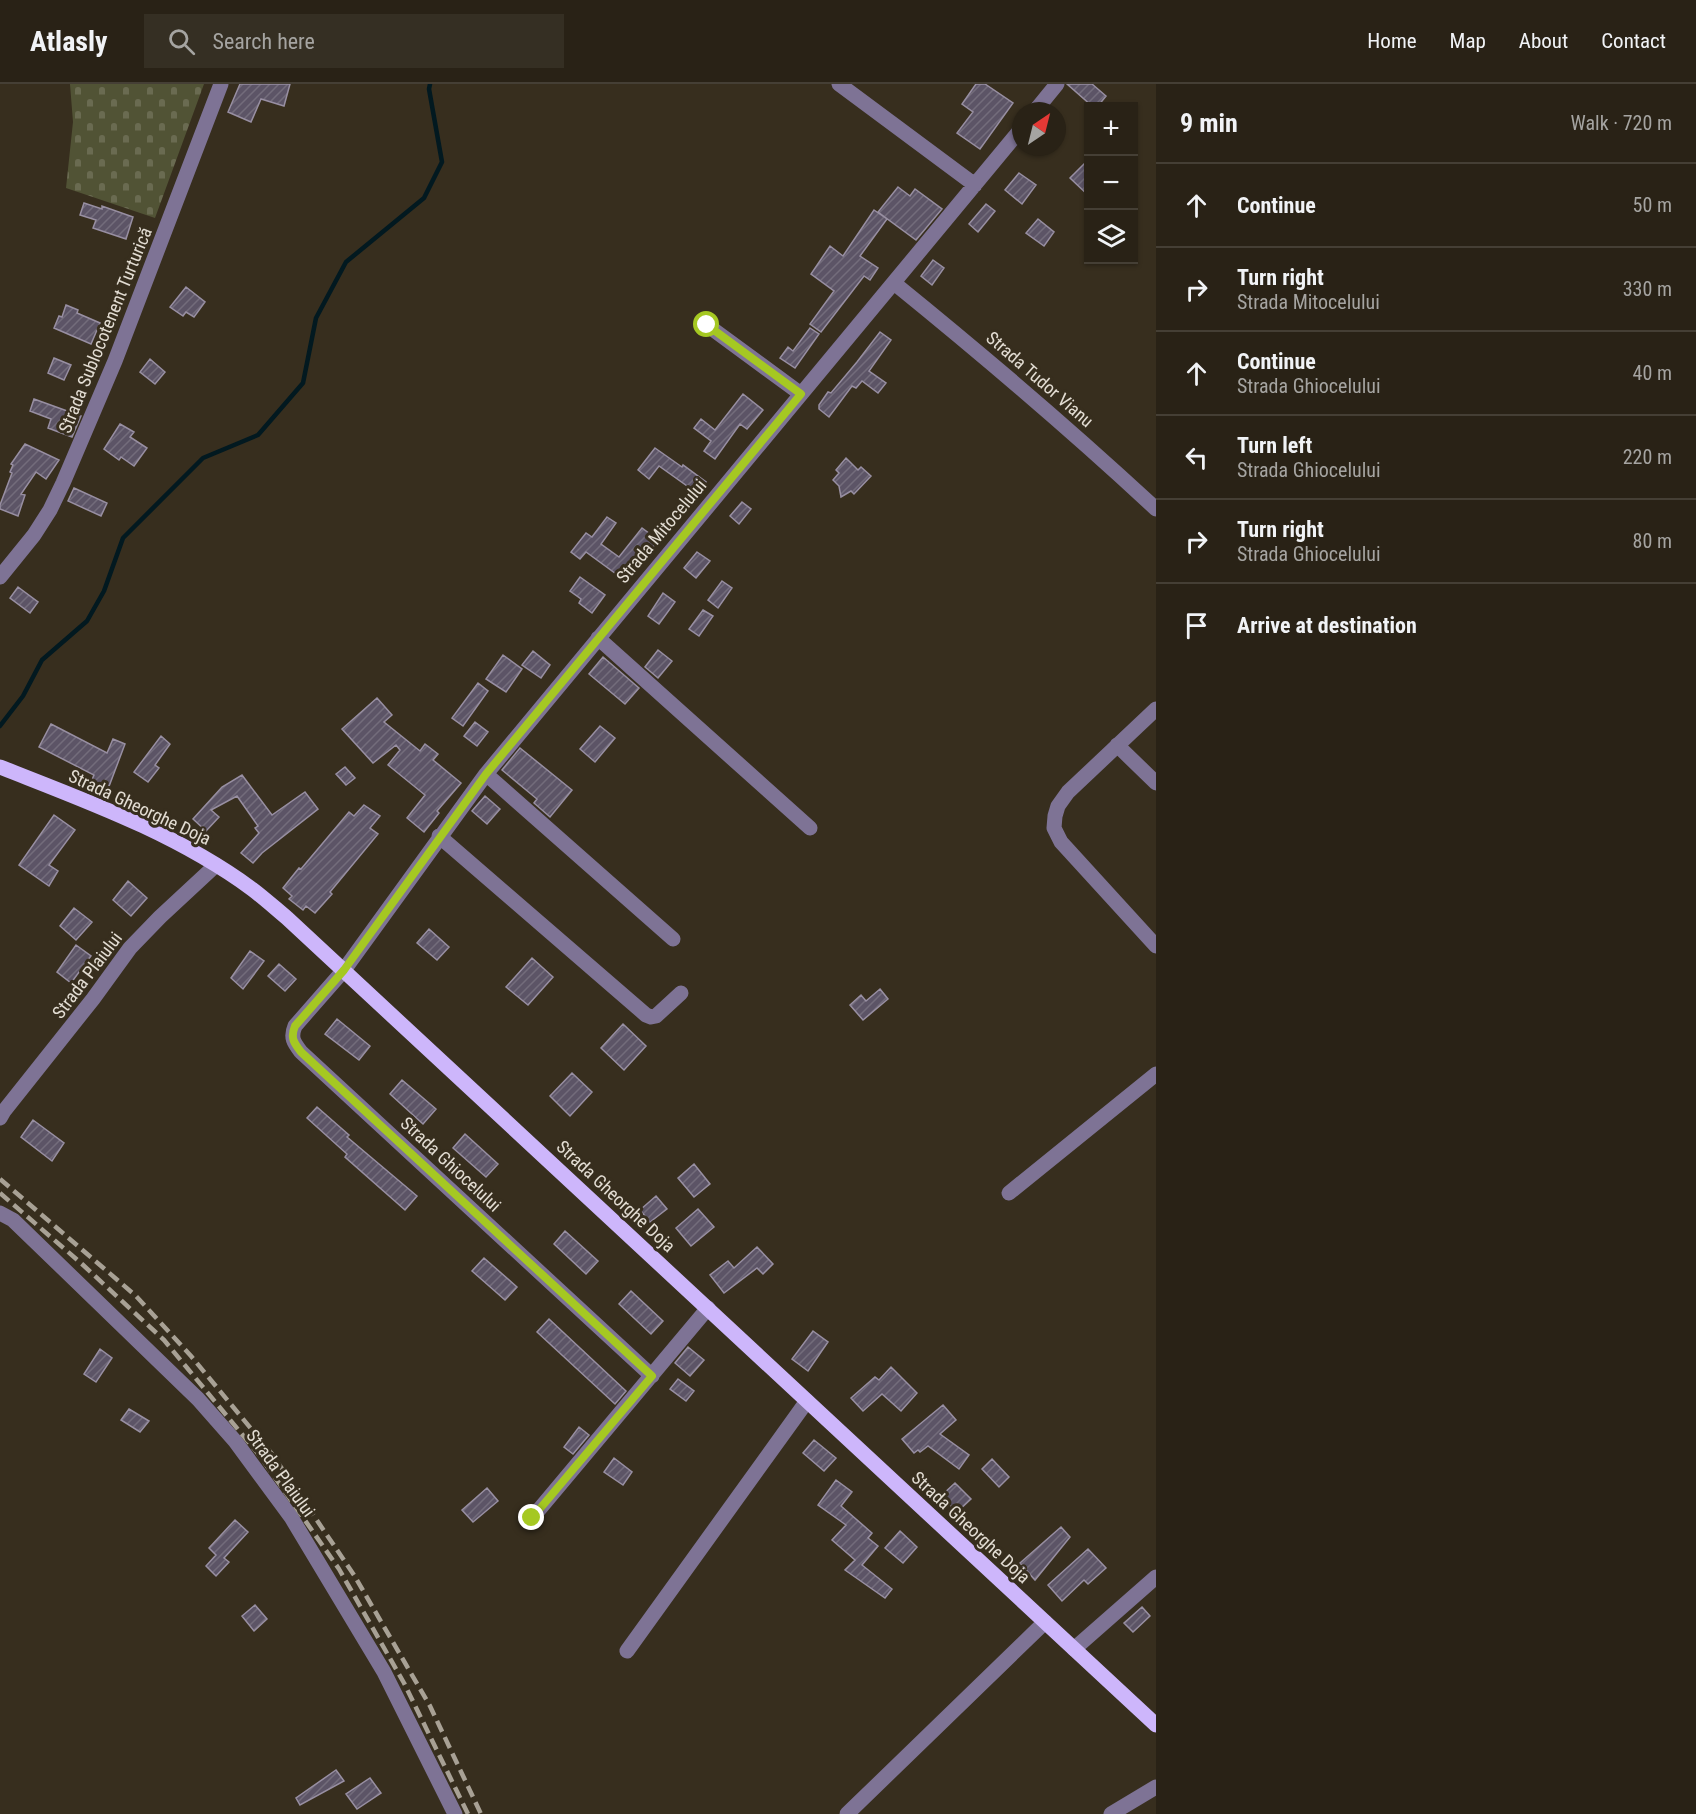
<!DOCTYPE html>
<html lang="en">
<head>
<meta charset="utf-8">
<style>
  body { margin:0; font-family:"Roboto Condensed",sans-serif; background:#352f23; color:#f1f3f6 }
  .controls { position:absolute; right:18px; top:18px; display:grid; overflow:hidden; border-radius:0px; box-shadow:0 2px 4px #0004 }
  .controls button { width:54px; height:54px; display:grid; place-items:center; padding:0; border:0; border-bottom:2px solid #453f35; background:#292216; color:#f1f3f6; font:30px sans-serif }
  .compass { position:absolute; left:1012px; top:18px; width:54px; height:54px; border-radius:50%; background:#292216; box-shadow:0 2px 4px #0004; rotate:35deg }
  .stop { position:absolute; width:18px; height:18px; margin:-14px; border:4px solid #a5c822; border-radius:50%; background:#fff }
  .stop.end { background:#a5c822; border-color:#fff; box-shadow:0 2px 6px #0008 }
  .list { margin:0; padding:0; list-style:none }
  h2 { display:flex; justify-content:space-between; align-items:center; height:78px; margin:0; padding:0 24px; font-size:26px }
  h2 small { font-size:20px; font-weight:400; color:#a5a4a1 }
  .list li { display:grid; grid-template-columns:39px 1fr auto; gap:18px; align-items:center; box-sizing:border-box; height:84px; padding:0 24px; border-top:2px solid #453f35 }
  .list b { display:block; font-size:22px; white-space:nowrap }
  .list p { margin:0; font-size:20px; white-space:nowrap; color:#a5a4a1 }
  .list em { font-size:20px; font-style:normal; color:#a5a4a1 }
  .icon { flex:none; width:33px; height:33px; fill:none; stroke:currentColor; stroke-width:2; stroke-linecap:round; stroke-linejoin:round }
  .map { position:relative; flex:none; width:1156px; height:1730px; overflow:hidden }
  header { display:flex; align-items:center; gap:36px; box-sizing:border-box; height:84px; padding:0 30px; background:#292216; border-bottom:2px solid #453f35 }
  header strong { font-size:28px }
  nav { display:flex; gap:33px; margin-inline-start:auto; font-size:21px }
  .search { width:420px; height:54px; background:#352f23; display:flex; align-items:center; gap:15px; box-sizing:border-box; padding:0 21px; border-radius:0px; color:#a5a4a1; font-size:22px }
  main { display:flex }
  aside { flex:1; background:#292216 }
  .map>svg:first-child { display:block }
  .cemetery { fill:url(#cemetery-stones) }
  .lines { fill:none; stroke-linecap:round; stroke-linejoin:round }
  .stream { stroke:#021920; stroke-width:4.5 }
  .building { fill:url(#building-hatch); stroke:#988fa2; stroke-width:1.5 }
  .minor { stroke:#7e7395; stroke-width:15 }
  .major { stroke:#cdb6fb; stroke-width:15 }
  .rail { stroke:#a8a195; stroke-width:4.5; stroke-dasharray:12 6; stroke-linecap:butt }
  .route { stroke:#a5c822; stroke-width:8 }
  .labels { text-anchor:middle; dominant-baseline:central; stroke-width:6; stroke-linejoin:round; paint-order:stroke }
  .street-label { font-size:18px; fill:#e3ddd3; stroke:#372e1e }
</style>
</head>
<body>
<header>
<strong>Atlasly</strong>
<div class="search"><svg class="icon" aria-label="search" viewBox="0 0 24 24"><circle cx="10" cy="10" r="6"/><path d="M15 15l6 6"/></svg>Search here</div>
<nav><a>Home</a><a>Map</a><a>About</a><a>Contact</a></nav>
</header>
<main>
<div class="map">
<svg width="1156" height="1730" viewBox="0 0 1156 1730">
  <defs>
    <pattern id="cemetery-stones" width="16" height="16" patternUnits="userSpaceOnUse" patternTransform="scale(1.5)"><rect width="16" height="16" fill="#515335"/><path d="M2 7V4a2 2 0 0 1 4 0v3zM10 15v-3a2 2 0 0 1 4 0v3z" fill="#6a6b51"/></pattern>
    <pattern id="building-hatch" width="6" height="6" patternUnits="userSpaceOnUse" patternTransform="scale(1.5)"><rect width="6" height="6" fill="#5c5466"/><path d="M-1 1l2-2M0 6l6-6M5 7l2-2" fill="none" stroke="#736c7b"/></pattern>
  </defs>
  <rect width="100%" height="100%" fill="#372e1e"/>
  <path class="cemetery" d="M70,0H204L155,134L66,104L73,38Z"/>
  <g class="lines">
    <path class="stream" d="M0,642L23,612L42,576L87,537L104,507L123,454L203,374L258,351L303,299L316,234L346,178L424,114L442,78L429,5L430,0"/>
  </g>
  <path class="building" d="M240,0H290L284,22L261,15L251,38L228,28Z
    M976,0H985L1013,19L980,65L957,49L973,28L962,20Z
    M1067,0H1092L1106,12L1098,22H1092Z
    M1089,75V112L1070,94Z
    M1019,89L1036,101L1022,120L1005,106Z
    M898,103L910,112L915,105L942,125L916,156L878,128Z
    M84,119L102,125V122L133,133L126,155L93,144L96,136L80,131Z
    M986,120L995,127L978,148L969,140Z
    M874,126L887,135L860,172L878,184L870,196L864,192L821,248L810,240L834,207L811,190L830,162L843,172Z
    M1038,135L1054,148L1044,162L1026,149Z
    M933,176L944,184L932,201L921,192Z
    M186,203L205,218L194,233L186,228L183,232L170,223Z
    M66,221L78,226L77,229L100,239L91,260L54,244L59,232L62,233Z
    M810,244L819,250L795,284L780,274L788,263L793,267Z
    M880,248L891,256L869,287L886,299L878,309L862,297L856,304L852,302L829,333L819,325V321L828,308L831,309L857,278Z
    M54,274L71,281L64,296L48,289Z
    M150,275L165,288L155,300L140,288Z
    M743,310L763,326L747,345L740,340L715,375L704,367L711,357L694,344L701,335L715,346Z
    M34,315L81,332L72,353L48,344L51,335L30,327Z
    M120,340L134,348L130,353L147,364L134,382L121,373L119,376L104,365Z
    M25,360L59,376L46,395L36,388L21,410L25,411L18,432L0,425V421L12,389L10,388L13,381L11,380Z
    M655,364L682,383L683,381L706,398L697,409L659,382L649,395L638,386Z
    M846,374L858,386L861,383L871,392L854,410L851,407L841,413L839,402L833,396L839,389L836,386Z
    M74,404L107,419L101,432L68,417Z
    M742,418L751,425L739,440L730,432Z
    M607,433L616,439L601,460L619,473L642,444L658,456L648,470L644,467L623,495L586,468L580,475L571,468L586,449L592,453Z
    M697,468L710,477L696,494L684,484Z
    M580,493L605,511L592,529L579,519L581,515L570,507Z
    M722,497L732,504L718,524L708,516Z
    M18,503L38,518L30,529L10,514Z
    M663,509L675,518L659,540L648,532Z
    M703,526L713,532L699,552L689,545Z
    M658,566L672,577L658,594L645,583Z
    M533,567L550,581L541,594L522,581Z
    M503,571L522,585L506,608L486,595Z
    M603,573L639,604L625,620L589,590Z
    M478,599L488,607L463,642L452,634Z
    M377,614L392,631L384,638L420,667L425,660L438,670L433,676L461,699L437,727L439,729L424,748L407,734L425,711L388,681L400,666L396,661L373,679L342,645Z
    M475,638L488,648L477,662L464,652Z
    M51,640L107,669L113,655L125,660L108,705L91,698L94,691L39,663Z
    M600,642L615,654L595,678L580,665Z
    M161,652L170,660L155,681L159,684L148,698L134,688Z
    M520,664L572,706L550,733L534,719L537,715L502,686Z
    M345,683L355,694L346,701L336,690Z
    M242,691L272,731L305,708L318,725L262,769L253,779L241,769L259,749L255,744L258,742L237,712L211,726L219,733L206,747L193,735L222,703Z
    M485,712L500,725L487,740L472,727Z
    M364,721L380,732L370,744L378,750L330,808L332,810L315,829L306,822L303,826L289,815L292,812L283,804L299,784L301,785L349,728L354,732Z
    M54,731L75,746L49,781L58,787L49,802L19,781Z
    M128,797L147,814L131,832L113,816Z
    M74,824L92,838L76,856L60,842Z
    M429,845L449,863L437,876L417,859Z
    M76,861L91,872L71,899L57,888Z
    M250,867L264,877L243,905L231,894Z
    M532,874L553,893L528,921L506,903Z
    M279,880L296,895L285,907L268,892Z
    M880,905L888,915L863,936L850,921L861,911L866,917Z
    M337,935L370,962L359,976L325,950Z
    M623,940L646,962L624,986L601,964Z
    M572,989L592,1008L570,1032L550,1012Z
    M402,996L436,1025L423,1040L390,1010Z
    M317,1023L349,1051L347,1053L417,1112L405,1126L345,1073L347,1070L307,1034Z
    M33,1036L64,1059L52,1077L21,1053Z
    M465,1050L498,1080L486,1093L453,1064Z
    M694,1080L710,1100L694,1113L678,1094Z
    M656,1112L667,1125L650,1138L640,1126Z
    M698,1125L714,1143L691,1162L676,1144Z
    M565,1147L598,1177L586,1190L554,1160Z
    M757,1163L773,1180L763,1190L757,1184L724,1209L710,1191L728,1177L734,1184Z
    M484,1174L517,1203L505,1216L472,1187Z
    M631,1207L663,1237L651,1250L619,1220Z
    M549,1235L626,1307L615,1320L537,1248Z
    M813,1247L828,1258L808,1287L792,1275Z
    M688,1263L704,1276L690,1292L675,1279Z
    M100,1265L112,1274L96,1298L84,1290Z
    M891,1283L917,1309L901,1327L882,1310L863,1327L851,1314L875,1293L879,1296Z
    M678,1295L694,1307L686,1317L670,1305Z
    M943,1321L956,1336L940,1350L969,1371L959,1385L928,1362L920,1368L918,1366L914,1369L902,1355Z
    M129,1325L149,1337L140,1348L121,1336Z
    M579,1343L589,1351L573,1370L564,1363Z
    M814,1356L836,1374L824,1387L803,1369Z
    M614,1374L632,1388L623,1401L604,1388Z
    M992,1375L1009,1393L999,1403L982,1385Z
    M836,1396L852,1408L841,1422L872,1449L868,1454L878,1462L862,1481L892,1505L885,1514L845,1486L855,1476L832,1456L846,1441L818,1421Z
    M955,1399L971,1415L957,1428L941,1412Z
    M487,1404L498,1417L473,1438L462,1426Z
    M235,1436L248,1448L224,1474L229,1478L216,1492L206,1482L216,1471L209,1464Z
    M1061,1443L1070,1453L1035,1496L1020,1479Z
    M900,1447L917,1463L903,1479L885,1464Z
    M1088,1465L1106,1484L1088,1500L1084,1496L1062,1517L1048,1501Z
    M255,1521L267,1535L254,1547L242,1532Z
    M1142,1523L1150,1532L1133,1548L1124,1539Z
    M336,1686L344,1697L300,1721L296,1714Z
    M370,1694L381,1709L357,1725L346,1710Z"/>
  <g class="lines">
    <path class="minor" d="M839,0L975,101
      M1035,27L1057,0
      M894,199C984,272 1071,346 1156,425
      M707,241L801,310
      M0,493L34,451L50,426L63,399L115,277L221,0
      M598,554L810,744
      M1156,625L1068,708L1058,722L1055,732L1054,744L1061,758L1156,862
      M1117,661L1156,699
      M486,690L673,855
      M439,752L646,931L651,933L656,932L681,909
      M0,1034L4,1027L93,915L130,864L160,833L216,781
      M1009,1109L1156,990
      M0,1129L13,1136L198,1315L235,1357L291,1433L384,1588L455,1730
      M652,1292L301,968C294,959 290,954 295,942L344,886L486,690L1021,45
      M532,1434L708,1224
      M1074,1565L1156,1493
      M627,1567L807,1317
      M847,1730L1045,1538
      M1111,1730L1156,1703"/>
    <path class="major" d="M0,683C86,717 176,749 252,805C264,814 275,824 287,834L1156,1641"/>
    <path class="rail" d="M0,1095L136,1212L191,1272L272,1370L354,1491L430,1622L481,1730
      M0,1109L82,1180L164,1256L260,1372L339,1485L404,1599L468,1730"/>
  </g>
  <g class="lines">
    <path class="route" d="M532,1434L652,1292L301,968C294,959 290,954 295,942L344,886L486,690L801,310L707,241"/>
  </g>
  <g class="labels">
    <g class="street-label">
      <text transform="translate(105 246) rotate(-68)">Strada Sublocotenent Turturică</text>
      <text transform="translate(1040 295) rotate(41)">Strada Tudor Vianu</text>
      <text transform="translate(661 447) rotate(-50)">Strada Mitocelului</text>
      <text transform="translate(140 723) rotate(25)">Strada Gheorghe Doja</text>
      <text transform="translate(87 891) rotate(-53)">Strada Plaiului</text>
      <text transform="translate(451 1080) rotate(43)">Strada Ghiocelului</text>
      <text transform="translate(616 1112) rotate(43)">Strada Gheorghe Doja</text>
      <text transform="translate(281 1389) rotate(54)">Strada Plaiului</text>
      <text transform="translate(971 1443) rotate(43)">Strada Gheorghe Doja</text>
    </g>
  </g>
</svg>
<div class="controls">
<button>+</button>
<button>−</button>
<button><svg class="icon" aria-label="layers" viewBox="0 0 24 24"><path d="M12 4l9 5-9 5-9-5zM3 14l9 5 9-5"/></svg></button>
</div>
<svg class="compass" viewBox="-18 -18 36 36"><path d="M0-13l5 13h-10z" fill="#e53935"/><path d="M0 13l5-13h-10z" fill="#a5a4a1"/></svg>
<div class="stop" style="left:707px;top:241px"></div>
<div class="stop end" style="left:532px;top:1434px"></div>
</div>
<aside>
<h2>9 min<small>Walk · 720 m</small></h2>
<ul class="list">
<li><svg class="icon" aria-label="ahead" viewBox="0 0 24 24"><path d="M12 20V5M6 11l6-6 6 6"/></svg><div><b>Continue</b></div><em>50 m</em></li>
<li><svg class="icon" aria-label="right" viewBox="0 0 24 24"><path d="M7 20v-9h11M14 6l5 5-5 5"/></svg><div><b>Turn right</b><p>Strada Mitocelului</p></div><em>330 m</em></li>
<li><svg class="icon" aria-label="ahead" viewBox="0 0 24 24"><path d="M12 20V5M6 11l6-6 6 6"/></svg><div><b>Continue</b><p>Strada Ghiocelului</p></div><em>40 m</em></li>
<li><svg class="icon" aria-label="left" viewBox="0 0 24 24"><path d="M17 20v-9H6M10 6l-5 5 5 5"/></svg><div><b>Turn left</b><p>Strada Ghiocelului</p></div><em>220 m</em></li>
<li><svg class="icon" aria-label="right" viewBox="0 0 24 24"><path d="M7 20v-9h11M14 6l5 5-5 5"/></svg><div><b>Turn right</b><p>Strada Ghiocelului</p></div><em>80 m</em></li>
<li><svg class="icon" aria-label="arrive" viewBox="0 0 24 24"><path d="M6 21V4h12l-3 4 3 4H6"/></svg><div><b>Arrive at destination</b></div></li>
</ul>
</aside>
</main>
</body>
</html>
